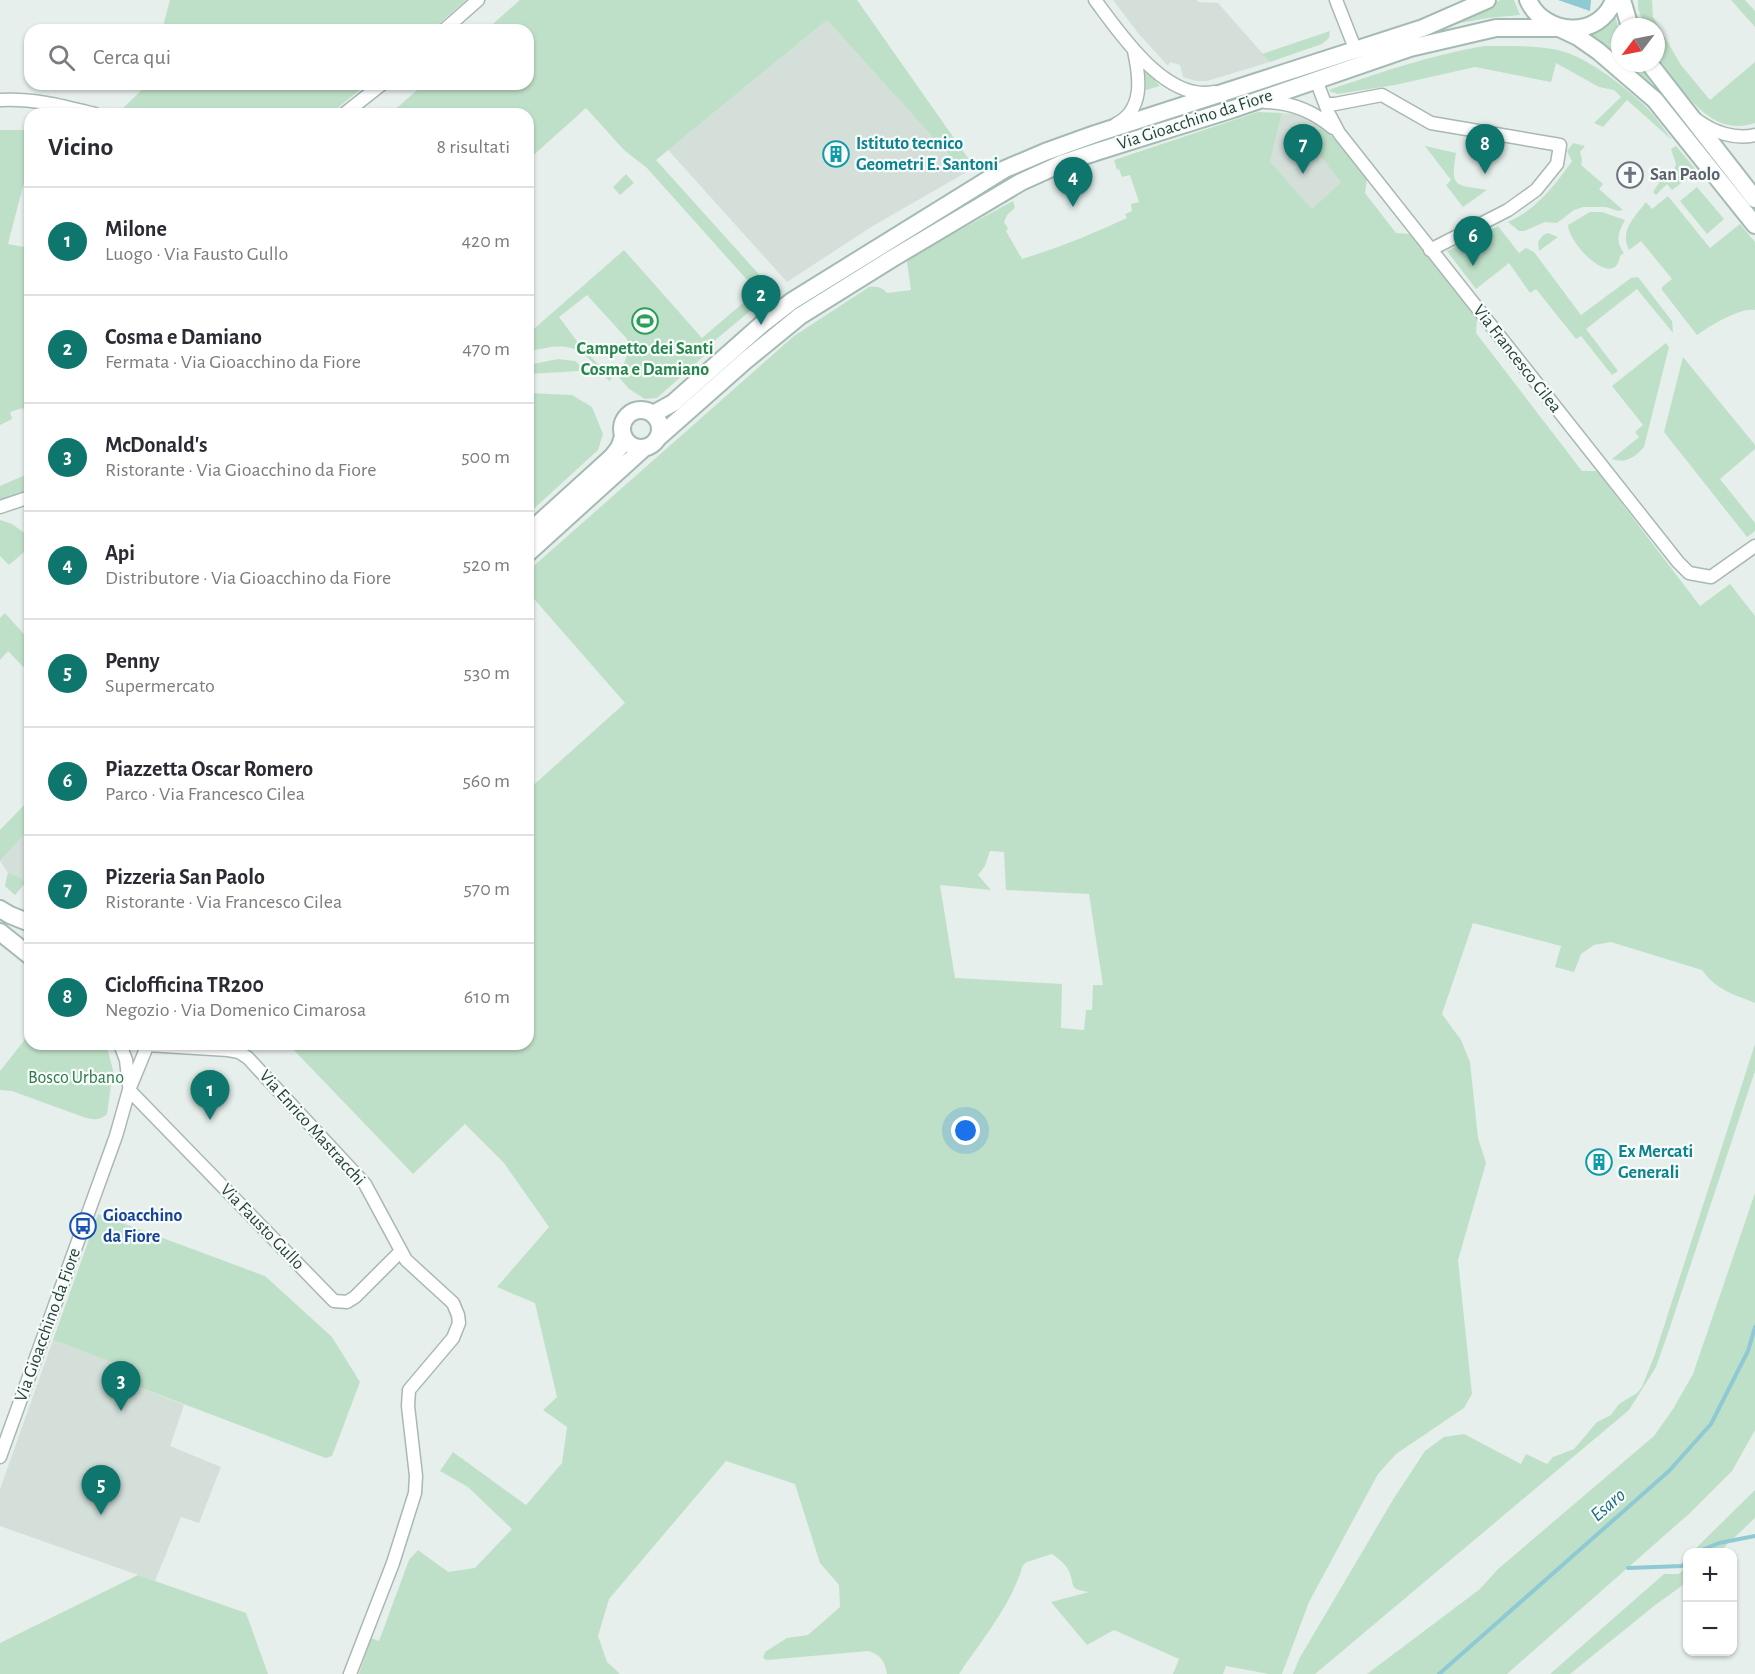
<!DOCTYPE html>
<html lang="it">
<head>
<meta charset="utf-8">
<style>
  body { margin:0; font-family:"Alegreya Sans",sans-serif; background:#f7f7f7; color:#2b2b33 }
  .controls { position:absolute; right:18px; bottom:18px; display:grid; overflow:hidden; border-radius:12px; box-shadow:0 2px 4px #0004 }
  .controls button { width:54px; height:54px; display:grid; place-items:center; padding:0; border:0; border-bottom:2px solid #e1e1e2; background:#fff; color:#2b2b33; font:30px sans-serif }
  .compass { position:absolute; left:1611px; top:18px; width:54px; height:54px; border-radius:50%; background:#fff; box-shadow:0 2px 4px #0004; rotate:238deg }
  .you { position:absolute; left:966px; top:1131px; width:21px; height:21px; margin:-15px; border:4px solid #fff; border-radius:50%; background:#1a73e8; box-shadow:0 0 0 9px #1a73e833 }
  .badge { display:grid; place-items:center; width:39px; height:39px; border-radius:50%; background:#0f766e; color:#fff; font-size:20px; font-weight:700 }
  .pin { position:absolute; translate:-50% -50px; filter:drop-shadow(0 2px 3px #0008) }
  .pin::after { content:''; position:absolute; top:32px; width:21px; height:18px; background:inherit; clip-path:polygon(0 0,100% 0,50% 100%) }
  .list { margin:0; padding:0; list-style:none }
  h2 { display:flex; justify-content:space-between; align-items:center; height:78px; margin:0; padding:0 24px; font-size:26px }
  h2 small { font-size:20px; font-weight:400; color:#7c7c81 }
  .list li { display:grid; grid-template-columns:39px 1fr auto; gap:18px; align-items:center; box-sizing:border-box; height:108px; padding:0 24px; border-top:2px solid #e1e1e2 }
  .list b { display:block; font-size:22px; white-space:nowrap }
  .list p { margin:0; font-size:20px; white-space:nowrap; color:#7c7c81 }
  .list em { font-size:20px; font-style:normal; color:#7c7c81 }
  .icon { flex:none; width:33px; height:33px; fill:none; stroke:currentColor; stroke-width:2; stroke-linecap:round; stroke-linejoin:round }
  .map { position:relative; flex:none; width:1755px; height:1674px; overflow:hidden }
  .search { position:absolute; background:#fff; box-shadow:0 2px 4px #0004; left:24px; top:24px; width:510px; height:66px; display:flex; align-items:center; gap:15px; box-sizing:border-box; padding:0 21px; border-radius:18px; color:#7c7c81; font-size:22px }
  .panel { position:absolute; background:#fff; box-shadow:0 2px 4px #0004; left:24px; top:108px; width:510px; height:942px; border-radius:18px }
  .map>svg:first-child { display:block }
  .built { fill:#d4dfda }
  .green { fill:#bfe0c8; fill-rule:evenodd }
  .water { fill:#8ec9d4 }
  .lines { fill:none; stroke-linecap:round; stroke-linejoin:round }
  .stream { stroke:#8ec9d4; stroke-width:4 }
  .street-casing { stroke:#a8b8b2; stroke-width:15 }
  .secondary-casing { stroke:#a4bbb3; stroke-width:20 }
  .street { stroke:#fff; stroke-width:12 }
  .secondary { stroke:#fff; stroke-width:16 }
  .labels { text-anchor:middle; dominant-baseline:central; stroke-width:4.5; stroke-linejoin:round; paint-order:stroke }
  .street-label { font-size:18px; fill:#24423a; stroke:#f7fbf9 }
  .culture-label { font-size:18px; font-weight:bold; fill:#0d838f; stroke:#f7fbf9; text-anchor:start }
  .worship-label { font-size:18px; font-weight:bold; fill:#5b616d; stroke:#f7fbf9; text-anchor:start }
  .leisure-label { font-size:18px; font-weight:bold; fill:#27864d; stroke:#f7fbf9 }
  .park-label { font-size:18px; fill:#2d7a4b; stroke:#f7fbf9 }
  .transit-label { font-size:18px; font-weight:bold; fill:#164399; stroke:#f7fbf9; text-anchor:start }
  .water-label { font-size:20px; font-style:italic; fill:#1c6f80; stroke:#f7fbf9 }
</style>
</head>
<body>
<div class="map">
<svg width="1755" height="1674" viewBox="0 0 1755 1674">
  <rect width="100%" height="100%" fill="#e6efeb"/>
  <path class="built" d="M1113,0H1197L1198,2L1218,3L1270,62L1207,81H1196L1183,77L1180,65L1170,62L1168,66L1138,33Z
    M827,20L965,173L871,227L787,282L668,150Z
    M1282,113L1304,115L1323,125L1309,142L1342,182L1312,209L1209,183L1270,162Z
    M30,828V878L15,895L5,886L8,873L0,861Z
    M53,1340L124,1367L131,1384L184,1405L170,1446L221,1467L199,1523L181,1517L155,1581L0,1526V1489Z"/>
  <path class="green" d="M170,0H466L432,30H162Z
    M520,0H857L975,168L965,173L827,20L656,160L774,291L707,347L704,356L657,398L645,399L629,389L619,377L630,347L627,339L587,295L559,317L583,349L612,378L609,381C581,347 572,340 528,352V334L624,250L702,338L757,291L647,168L624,150L586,108L528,160V114H390L424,84H528V30H486Z
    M1500,0H1514L1520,15L1488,18L1455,24Z
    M1638,0H1652L1653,17L1681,65L1710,100L1755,62V123C1717,136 1693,104 1673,78C1667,70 1658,60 1656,50C1654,43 1656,34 1656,27H1645L1638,9Z
    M1731,0H1745L1755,11V27Z
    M1615,16L1620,32V59L1587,35Z
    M1330,31L1329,38L1322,44L1270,62L1262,54Z
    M1484,46C1509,46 1533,45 1558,50C1585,56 1623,85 1643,104C1654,114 1663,128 1672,140L1627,100L1603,127L1594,123L1621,97L1614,90L1599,87L1556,63L1551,82L1475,67L1395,85L1338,94L1329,91L1331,89C1382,72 1431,55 1484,46Z
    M1624,63H1638L1655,89Z
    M1145,70L1160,86L1146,90Z
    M148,84H367L330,114H136L121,110Z
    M1258,112L1282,113L1270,162L1312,209L1341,182L1309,142L1323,125L1367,179L1365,193L1396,233L1410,234L1477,319L1476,333L1582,471H1597L1700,606L1730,584L1755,616V1003C1733,994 1716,990 1702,970L1611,942L1594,945L1581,954L1574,972L1555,967L1561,946L1473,923L1442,1014L1461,1040L1470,1062L1478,1138L1486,1163L1458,1260L1472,1394L1464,1408L1396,1454L1378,1474L1309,1602L1282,1674H1269L1226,1666L1223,1674H1173L1179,1659L1114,1630L1087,1645L1051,1602L1089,1592C1069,1589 1075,1587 1069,1571C1065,1563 1059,1559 1052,1554L1027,1562L1023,1565C1011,1606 982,1639 959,1674H887C885,1661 881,1655 868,1651L767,1660L763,1658L765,1652L787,1638L808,1635L840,1607L839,1585L820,1563L795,1484L726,1461L609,1599L598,1636L607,1662L620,1674H359L371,1638L379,1641L409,1560L418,1550L448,1572L475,1568L512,1529L468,1487L440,1471L453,1452L526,1505L562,1463L567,1427L543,1410L557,1397L535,1303L497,1287L549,1227L504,1163L465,1124L413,1174L288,1044H528V790L625,703L528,592V571L794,336L869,287C877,286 882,287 887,293L911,290L907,262L912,256L1013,201L1015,208L1007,215L1004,222L1008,229L1006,231L1022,259C1058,248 1093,234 1127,218L1125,214L1132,211L1131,204L1139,202L1130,175L1122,177L1119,169L1117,170L1114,160ZM990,851L1004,852L1006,890L1089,894L1103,985H1093L1092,1010H1086L1084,1030L1061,1028L1062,984L955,978L940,885L991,890L978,875L985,866Z
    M0,130H30V170L23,186L8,244L30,248V409L25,414L23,408L10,412L12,419L0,425Z
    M1573,143L1585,146L1580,152L1582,160L1581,165L1603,184L1599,189L1623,210L1618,211L1606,207H1583L1574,210L1557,223L1545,222L1524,231H1519L1508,222C1536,210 1555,185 1572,161L1567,151Z
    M1425,146L1456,153C1450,188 1455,185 1487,190L1463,207L1446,185L1451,180Z
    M1676,146L1697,171L1672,190L1667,184L1656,195L1653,192L1663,177L1662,172L1672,177L1676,164L1671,149Z
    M626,174L634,183L620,195L613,187Z
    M1697,187L1724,219L1707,234L1680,201Z
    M1668,196L1710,248L1740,224L1755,242V310C1741,307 1709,326 1697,335L1662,290V287L1672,279L1641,241L1629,250C1619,230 1635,217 1646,202L1652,209Z
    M1590,212H1602L1625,220C1618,232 1615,242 1624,253L1620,256C1615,291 1569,245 1568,225Z
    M1498,226L1519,253L1526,248L1534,252L1581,315L1631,278L1638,277L1672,321L1673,333L1637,289L1586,329L1618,371L1612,375L1581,336L1576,339L1536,289L1530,293L1509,263L1476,289L1447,251Z
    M1548,233L1558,237L1539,251L1538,242L1543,235Z
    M1666,343L1669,347L1644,447C1635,457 1626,464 1612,459L1639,437L1635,432L1643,425L1612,386Z
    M1683,357L1755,445V449L1720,479L1755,523V531L1747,537L1664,432Z
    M558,359L575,361L583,368L580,371L528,374V365Z
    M528,393L572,395L592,407L603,434L598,450L528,514Z
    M30,473V491L0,501V486Z
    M0,520L12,524L30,537V547L9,565L0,556Z
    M5,613L30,641V674L8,651L0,660V618Z
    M30,799V828L0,861V830Z
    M8,873L19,877L25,882L15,895L5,886Z
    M30,1033V1044H106L113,1070L107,1114C101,1120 94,1120 86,1118L12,1091L0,1090V1071Z
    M1755,1044V1071L1669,1330L1656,1367L1629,1410L1315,1674H1293L1299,1659L1394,1498L1425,1451L1444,1437L1464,1434L1521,1464L1526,1454L1547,1464L1553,1457L1574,1449L1597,1422L1611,1415L1619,1404L1637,1393L1642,1387L1655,1354Z
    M1755,1193V1430L1732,1471L1690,1513L1507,1674H1367L1480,1589L1498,1569L1654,1436L1673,1409L1693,1374Z
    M98,1214L265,1276L332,1337L360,1382L332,1456L326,1458L315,1454L131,1384L124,1367L53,1340Z
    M1755,1490V1518L1719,1552H1697L1694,1550Z
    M1687,1566V1582L1654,1606L1570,1674H1550L1664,1574H1679Z
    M138,1575L246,1613L268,1674H0V1643Z"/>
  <path class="water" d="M1558,0H1591L1590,11Z"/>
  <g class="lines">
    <path class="stream" d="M1697,1552L1719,1543L1755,1536
      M1628,1568L1682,1566L1688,1561
      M1439,1674L1669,1471L1711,1424L1748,1351L1755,1327"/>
    <g class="street-casing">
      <path id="street" d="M1095,0C1120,33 1165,102 1214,92
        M1336,0L1356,51
        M444,30L478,0
        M1316,80L1329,114L1339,133L1678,562L1689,573L1711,577L1755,546
        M0,100C33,98 63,106 95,114
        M1265,102C1291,102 1313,111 1333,128
        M1325,104H1335L1382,95L1431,123L1560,145L1557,164L1536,190L1508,210L1430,250
        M344,114L382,84
        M1697,120C1713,132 1735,140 1755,135
        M1116,124C1144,110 1140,78 1134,51
        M0,507L30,497
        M120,1044L126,1060L129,1086
        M147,1045L228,1050L239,1052L248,1058L365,1184L406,1260L453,1303L458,1315L459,1323L453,1338L409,1390L408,1406L416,1476L415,1493L393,1563L350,1674
        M129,1090L334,1301L347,1302L355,1297L400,1252
        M0,1457L116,1136L129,1090L148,1044"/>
    </g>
    <g class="secondary-casing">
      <path id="secondary" d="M1528,0C1544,36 1599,40 1614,0
        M1622,0L1630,27
        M1649,63L1755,199
        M622 429a19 19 0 1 1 38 0a19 19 0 1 1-38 0Z
        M653,414L673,403L761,325L792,301L1005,169L1045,152L1095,134L1423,28L1487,0
        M659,437L745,361L800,316L893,258L1021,182L1063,163L1099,151L1233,109L1410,48L1496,28H1559L1578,37L1598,51L1655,100L1755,225
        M528,533L612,457L619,448L623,437
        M528,553L644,448
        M0,909L10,915L30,923
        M0,932L30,956"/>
    </g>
    <use href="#street" class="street"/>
    <use href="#secondary" class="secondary"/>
  </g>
  <defs>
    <g id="building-ring" transform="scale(1.35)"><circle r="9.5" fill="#f7fbf9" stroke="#0f9aa8" stroke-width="1.5"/><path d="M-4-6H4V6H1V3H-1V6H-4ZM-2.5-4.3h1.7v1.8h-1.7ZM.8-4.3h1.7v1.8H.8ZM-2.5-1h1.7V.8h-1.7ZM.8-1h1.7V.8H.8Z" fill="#0f9aa8"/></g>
    <g id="church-ring" transform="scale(1.35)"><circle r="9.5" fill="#f7fbf9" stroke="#6b7280" stroke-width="1.5"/><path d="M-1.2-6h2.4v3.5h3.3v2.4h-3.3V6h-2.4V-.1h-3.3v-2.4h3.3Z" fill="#6b7280"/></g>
    <g id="stadium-ring" transform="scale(1.35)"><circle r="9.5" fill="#f7fbf9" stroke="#2e9e5b" stroke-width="1.5"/><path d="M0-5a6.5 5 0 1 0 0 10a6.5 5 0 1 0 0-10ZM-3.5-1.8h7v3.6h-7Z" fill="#2e9e5b"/></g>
    <g id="bus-ring" transform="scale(1.35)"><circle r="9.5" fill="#f7fbf9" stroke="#1a4fb4" stroke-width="1.5"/><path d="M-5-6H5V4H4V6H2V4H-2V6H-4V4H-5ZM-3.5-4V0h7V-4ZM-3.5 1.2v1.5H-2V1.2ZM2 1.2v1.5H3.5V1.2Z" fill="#1a4fb4"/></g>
  </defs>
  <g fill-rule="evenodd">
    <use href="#building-ring" x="836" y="154"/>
    <use href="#church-ring" x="1630" y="175"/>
    <use href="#stadium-ring" x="645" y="321"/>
    <use href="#building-ring" x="1599" y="1162"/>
    <use href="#bus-ring" x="83" y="1226"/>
  </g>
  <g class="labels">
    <g class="street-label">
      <text transform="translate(1195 120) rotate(-18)">Via Gioacchino da Fiore</text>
      <text transform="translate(1517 359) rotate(52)">Via Francesco Cilea</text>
      <text transform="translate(312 1128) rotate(48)">Via Enrico Mastracchi</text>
      <text transform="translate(262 1227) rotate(46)">Via Fausto Gullo</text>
      <text transform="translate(48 1325) rotate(-70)">Via Gioacchino da Fiore</text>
    </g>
    <g class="culture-label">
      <text x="856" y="144">Istituto tecnico<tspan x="856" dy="21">Geometri E. Santoni</tspan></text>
      <text x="1618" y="1152">Ex Mercati<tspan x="1618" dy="21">Generali</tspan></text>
    </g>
    <g class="worship-label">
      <text x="1650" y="175">San Paolo</text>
    </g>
    <g class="leisure-label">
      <text x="645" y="349">Campetto dei Santi<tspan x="645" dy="21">Cosma e Damiano</tspan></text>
    </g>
    <g class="park-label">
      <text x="76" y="1078">Bosco Urbano</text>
    </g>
    <g class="transit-label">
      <text x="103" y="1216">Gioacchino<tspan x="103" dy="21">da Fiore</tspan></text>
    </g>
    <g class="water-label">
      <text transform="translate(1608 1505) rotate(-41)">Esaro</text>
    </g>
  </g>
</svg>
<div class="controls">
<button>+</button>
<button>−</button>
</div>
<svg class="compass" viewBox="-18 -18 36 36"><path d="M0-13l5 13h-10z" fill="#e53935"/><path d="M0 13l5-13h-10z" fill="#7c7c81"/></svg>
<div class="you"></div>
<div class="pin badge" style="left:210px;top:1120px">1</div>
<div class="pin badge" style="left:761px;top:325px">2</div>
<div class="pin badge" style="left:121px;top:1411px">3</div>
<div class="pin badge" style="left:1073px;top:207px">4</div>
<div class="pin badge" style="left:101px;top:1515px">5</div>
<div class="pin badge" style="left:1473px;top:266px">6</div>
<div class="pin badge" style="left:1303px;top:174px">7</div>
<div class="pin badge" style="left:1485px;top:174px">8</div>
<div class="search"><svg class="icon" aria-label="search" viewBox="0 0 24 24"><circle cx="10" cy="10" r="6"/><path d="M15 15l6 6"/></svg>Cerca qui</div>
<section class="panel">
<h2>Vicino<small>8 risultati</small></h2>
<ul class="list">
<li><span class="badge">1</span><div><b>Milone</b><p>Luogo · Via Fausto Gullo</p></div><em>420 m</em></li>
<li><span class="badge">2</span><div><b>Cosma e Damiano</b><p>Fermata · Via Gioacchino da Fiore</p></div><em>470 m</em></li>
<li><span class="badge">3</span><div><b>McDonald's</b><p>Ristorante · Via Gioacchino da Fiore</p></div><em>500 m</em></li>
<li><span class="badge">4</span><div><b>Api</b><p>Distributore · Via Gioacchino da Fiore</p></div><em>520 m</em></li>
<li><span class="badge">5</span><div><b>Penny</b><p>Supermercato</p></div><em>530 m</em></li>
<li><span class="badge">6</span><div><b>Piazzetta Oscar Romero</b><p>Parco · Via Francesco Cilea</p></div><em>560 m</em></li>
<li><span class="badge">7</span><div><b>Pizzeria San Paolo</b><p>Ristorante · Via Francesco Cilea</p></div><em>570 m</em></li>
<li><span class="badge">8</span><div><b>Ciclofficina TR200</b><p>Negozio · Via Domenico Cimarosa</p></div><em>610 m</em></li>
</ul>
</section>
</div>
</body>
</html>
